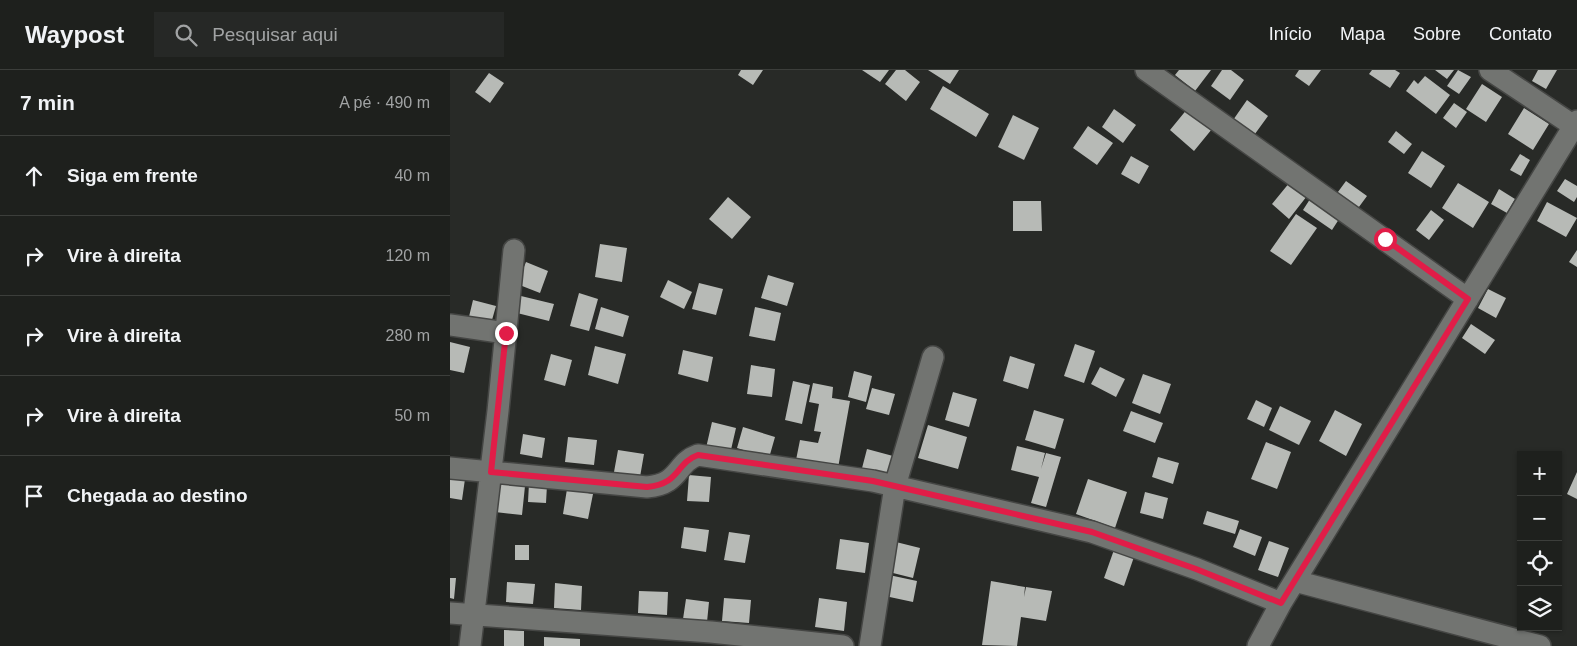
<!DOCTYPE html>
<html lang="pt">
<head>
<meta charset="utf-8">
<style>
  body { margin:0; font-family:Helvetica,sans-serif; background:#262826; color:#f1f3f6 }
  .controls { position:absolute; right:15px; bottom:15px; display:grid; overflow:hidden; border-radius:0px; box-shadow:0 1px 4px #0004 }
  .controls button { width:45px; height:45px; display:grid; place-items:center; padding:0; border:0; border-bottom:1px solid #3c3e3b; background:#1e201d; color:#f1f3f6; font:25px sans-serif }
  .stop { position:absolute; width:15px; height:15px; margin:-11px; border:4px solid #e11d48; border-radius:50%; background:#fff }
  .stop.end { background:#e11d48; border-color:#fff; box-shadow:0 1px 5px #0008 }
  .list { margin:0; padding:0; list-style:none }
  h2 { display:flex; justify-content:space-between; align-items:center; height:65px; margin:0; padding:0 20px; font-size:21px }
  h2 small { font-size:16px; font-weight:400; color:#a1a3a4 }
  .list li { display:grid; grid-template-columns:32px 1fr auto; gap:15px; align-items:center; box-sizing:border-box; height:80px; padding:0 20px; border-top:1px solid #3c3e3b }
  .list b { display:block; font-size:19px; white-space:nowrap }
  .list em { font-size:16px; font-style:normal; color:#a1a3a4 }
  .icon { flex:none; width:28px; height:28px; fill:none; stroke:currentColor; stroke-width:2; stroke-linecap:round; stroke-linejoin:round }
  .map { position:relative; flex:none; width:1127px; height:576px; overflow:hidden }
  header { display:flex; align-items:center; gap:30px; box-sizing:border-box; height:70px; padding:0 25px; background:#1e201d; border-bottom:1px solid #3c3e3b }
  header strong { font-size:24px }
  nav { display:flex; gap:28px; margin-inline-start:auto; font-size:18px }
  .search { width:350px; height:45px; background:#262826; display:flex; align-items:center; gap:12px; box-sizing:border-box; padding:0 18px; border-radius:0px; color:#a1a3a4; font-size:19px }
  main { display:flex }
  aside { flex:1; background:#1e201d }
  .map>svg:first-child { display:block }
  .building { fill:#b7bab6 }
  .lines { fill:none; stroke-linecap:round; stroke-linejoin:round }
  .minor-casing { stroke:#454644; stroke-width:24 }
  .minor { stroke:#727471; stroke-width:21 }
  .route { stroke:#e11d48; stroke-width:6 }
</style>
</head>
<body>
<header>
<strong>Waypost</strong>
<div class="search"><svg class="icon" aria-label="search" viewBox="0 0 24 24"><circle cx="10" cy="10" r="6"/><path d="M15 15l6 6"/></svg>Pesquisar aqui</div>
<nav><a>Início</a><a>Mapa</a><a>Sobre</a><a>Contato</a></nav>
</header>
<main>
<aside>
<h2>7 min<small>A pé · 490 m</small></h2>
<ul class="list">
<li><svg class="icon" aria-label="ahead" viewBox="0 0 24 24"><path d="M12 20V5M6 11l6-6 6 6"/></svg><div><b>Siga em frente</b></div><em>40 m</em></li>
<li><svg class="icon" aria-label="right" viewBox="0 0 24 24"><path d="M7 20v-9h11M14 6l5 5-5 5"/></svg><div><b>Vire à direita</b></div><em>120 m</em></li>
<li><svg class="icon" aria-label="right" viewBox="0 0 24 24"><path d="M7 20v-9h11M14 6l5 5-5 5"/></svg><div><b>Vire à direita</b></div><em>280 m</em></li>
<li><svg class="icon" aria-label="right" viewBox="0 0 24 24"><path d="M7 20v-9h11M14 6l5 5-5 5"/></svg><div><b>Vire à direita</b></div><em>50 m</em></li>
<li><svg class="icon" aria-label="arrive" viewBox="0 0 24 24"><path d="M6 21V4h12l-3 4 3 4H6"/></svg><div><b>Chegada ao destino</b></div></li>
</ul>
</aside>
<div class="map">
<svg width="1127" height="576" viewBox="0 0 1127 576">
  <rect width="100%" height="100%" fill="#282a27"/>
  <path class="building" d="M291,0H313L303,15L288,5Z
    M412,0H439L430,12Z
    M446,0H455L470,12L456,31L435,14Z
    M478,0H509L500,14Z
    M729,0H761L745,21L725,5Z
    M772,0H781L794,10L780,30L761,16Z
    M849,0H871L859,16L845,6Z
    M922,0H945L950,3L940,18L919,4Z
    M985,0H1004L997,9Z
    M1008,0L1021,7L1009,24L997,16Z
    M1088,0H1107L1096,19L1082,11Z
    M39,3L54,13L40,33L25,22Z
    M975,6L1000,25L986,44L956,21L964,10L968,14Z
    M1032,14L1052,27L1036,52L1016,39Z
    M493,16L539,44L526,67L480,39Z
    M797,30L818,46L802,68L781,53Z
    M1004,33L1017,42L1006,58L993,48Z
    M738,38L762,59L744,81L720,60Z
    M1074,38L1099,54L1083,80L1058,64Z
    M664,39L686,55L673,73L652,57Z
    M563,45L589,58L574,90L548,77Z
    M638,56L663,73L647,95L623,78Z
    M946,61L962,74L954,84L938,72Z
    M972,81L995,96L981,118L958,103Z
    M1070,84L1080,90L1071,106L1060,100Z
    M681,86L699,96L689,114L671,104Z
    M1115,109L1127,116V127L1124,132L1107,121Z
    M896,111L917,126L906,141L885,126Z
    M840,112L857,126L839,149L822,134Z
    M1008,113L1039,132L1023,158L992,138Z
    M1049,119L1065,129L1057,143L1041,134Z
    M862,126L891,146L882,160L853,140Z
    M278,127L301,147L282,169L259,149Z
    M563,131H591L592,161H563Z
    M1097,132L1127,148L1116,167L1087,151Z
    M981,140L994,150L979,170L966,160Z
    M846,144L867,158L841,195L820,181Z
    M150,174L177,178L172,212L145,207Z
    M1127,180V197L1119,192Z
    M76,192L98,201L90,223L67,214Z
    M318,205L344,213L337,236L311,228Z
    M218,210L242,222L234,239L210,227Z
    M249,213L273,219L266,245L242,239Z
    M1038,219L1056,228L1046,248L1028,238Z
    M129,223L148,229L139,261L120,256Z
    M71,226L104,234L99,251L67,243Z
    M23,230L46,236L40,257L18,251Z
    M151,237L179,246L173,267L145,259Z
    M305,237L331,243L325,271L299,266Z
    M1021,254L1045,270L1035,284L1012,268Z
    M0,272L20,277L14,303L0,300Z
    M625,274L645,281L634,313L614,306Z
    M145,276L176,284L168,314L138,305Z
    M233,280L263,287L258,312L228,304Z
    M101,284L122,290L115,316L94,310Z
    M560,286L585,294L578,319L553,311Z
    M301,295L325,299L322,327L297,324Z
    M650,297L675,309L666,327L641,314Z
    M404,301L422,306L416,332L398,327Z
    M693,304L721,314L710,344L682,333Z
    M343,311L360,315L352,354L335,350Z
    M363,313L383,317L382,328L400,331L388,398L346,390L350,370L368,373L371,362L364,361L369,334L359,332Z
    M422,318L445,324L439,345L416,339Z
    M503,322L527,329L519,357L495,350Z
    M806,330L822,338L814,357L797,349Z
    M830,336L861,351L849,375L819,360Z
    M584,340L614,349L605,379L575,370Z
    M885,340L912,354L896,386L869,371Z
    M681,341L713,353L705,373L673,361Z
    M262,352L286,358L280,384L256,378Z
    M478,355L517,367L508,399L468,388Z
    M293,357L325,367L319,388L287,378Z
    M73,364L95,368L92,388L70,384Z
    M118,367L147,370L144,395L115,392Z
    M816,372L841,382L827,419L801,409Z
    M567,376L595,383L591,399L596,383L611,387L596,437L581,433L589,407L561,400Z
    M417,379L443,386L437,409L411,402Z
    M168,380L194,384L190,407L164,402Z
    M708,387L729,393L723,414L702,407Z
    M1127,402V429L1117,424Z
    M239,405L261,407L259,432L237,431Z
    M0,407L15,409L12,430L0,428Z
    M638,409L677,422L665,458L626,444Z
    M49,413L75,416L72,445L45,442Z
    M79,413L97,415L96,433L78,432Z
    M117,419L143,424L138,449L113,444Z
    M695,422L718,428L713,449L690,443Z
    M757,441L789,451L785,464L753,454Z
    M234,457L259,460L256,482L231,478Z
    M790,459L812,467L805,486L783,477Z
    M279,462L300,465L295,493L274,490Z
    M390,469L419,473L415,503L386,499Z
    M819,471L839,478L828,507L808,500Z
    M446,472L470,478L463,508L439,502Z
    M65,475H79V490H65Z
    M665,477L685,484L674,516L654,508Z
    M439,505L467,511L463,532L435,526Z
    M0,508H6L4,529L0,528Z
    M541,511L575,517L574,527L576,517L602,521L596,551L571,547L567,576L532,575Z
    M57,512L85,514L83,534L56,532Z
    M105,513L132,516L131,540L104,538Z
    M189,521L218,522L217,545L188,543Z
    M274,528L301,530L299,553L272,551Z
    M369,528L397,532L394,561L365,557Z
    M236,529L259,532L257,552L233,549Z
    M54,560L74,561V576H54Z
    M94,567L130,569V576H94Z"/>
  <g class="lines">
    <g class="minor-casing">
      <path id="minor" d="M696,0L1018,229
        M1040,0L1127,58
        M0,255L56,263
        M0,398L197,417C231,414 225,393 248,385L423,411L642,462L747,499L831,533
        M845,511L1090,576
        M0,543L261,562L393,576
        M20,576L48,341L64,180
        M420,576L445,416L483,287
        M808,576L831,533L1127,51"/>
    </g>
    <use href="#minor" class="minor"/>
  </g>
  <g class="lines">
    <path class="route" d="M56,263L41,402L197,417C231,414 225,393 248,385L423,411L642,462L746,499L831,533L1018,229L935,169"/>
  </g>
</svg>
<div class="controls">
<button>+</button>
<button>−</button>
<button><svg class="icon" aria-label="locate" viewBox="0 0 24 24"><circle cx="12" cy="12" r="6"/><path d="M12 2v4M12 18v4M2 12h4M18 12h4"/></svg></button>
<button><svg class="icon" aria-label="layers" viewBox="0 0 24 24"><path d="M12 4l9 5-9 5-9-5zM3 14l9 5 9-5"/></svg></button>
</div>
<div class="stop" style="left:935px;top:169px"></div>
<div class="stop end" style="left:56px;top:263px"></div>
</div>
</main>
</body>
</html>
